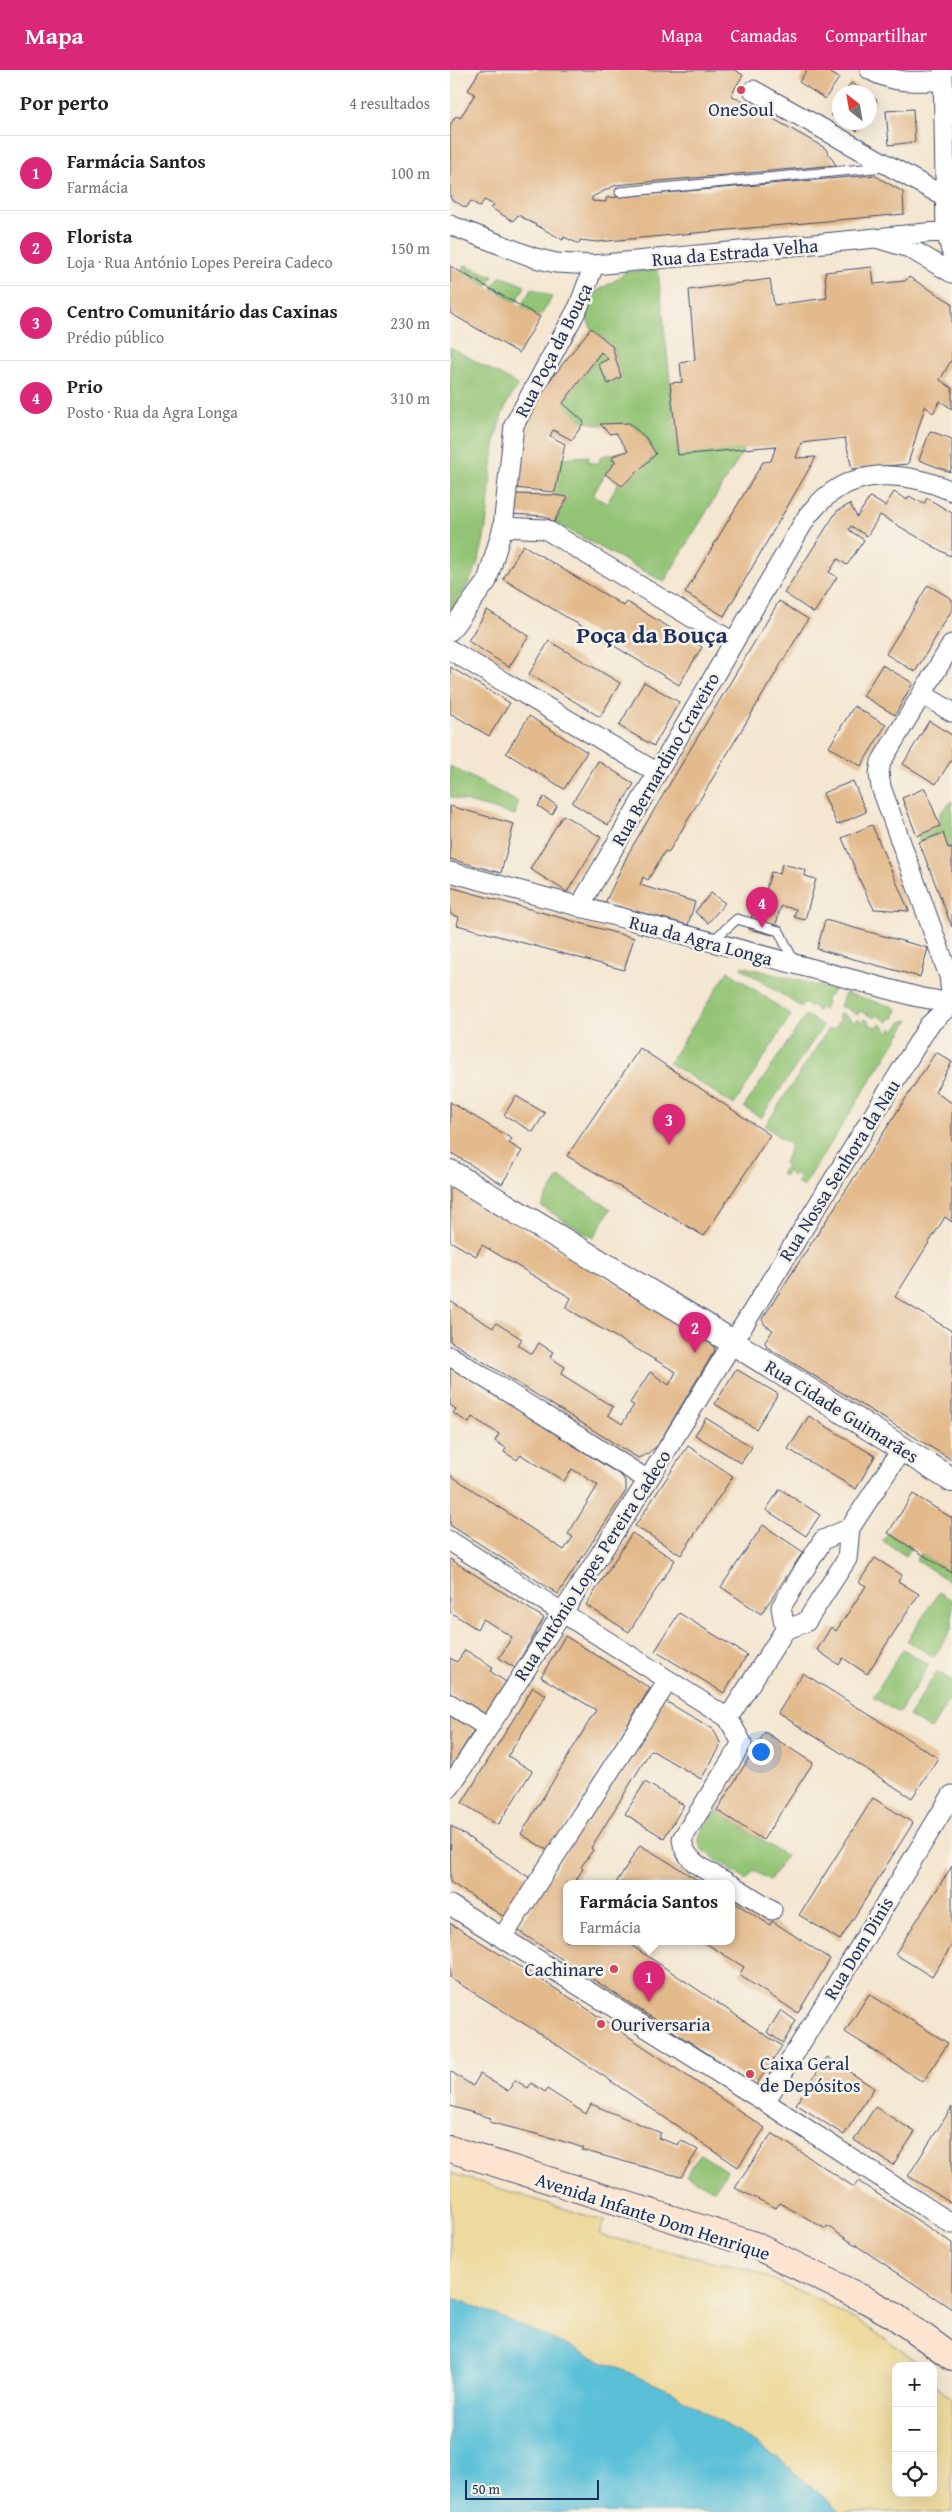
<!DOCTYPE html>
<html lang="pt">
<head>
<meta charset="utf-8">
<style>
  body { margin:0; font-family:"Gentium Book Plus",serif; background:#f2f2f2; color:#222 }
  .controls { position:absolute; right:15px; bottom:15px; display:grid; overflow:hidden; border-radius:10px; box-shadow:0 5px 20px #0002 }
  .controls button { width:45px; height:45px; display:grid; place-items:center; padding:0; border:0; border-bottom:1px solid #e0e0e0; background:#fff; color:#222; font:25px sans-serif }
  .compass { position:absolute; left:382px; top:15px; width:45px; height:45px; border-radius:50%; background:#fff; box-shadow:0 5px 20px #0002; rotate:329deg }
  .scale { position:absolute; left:15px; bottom:12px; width:134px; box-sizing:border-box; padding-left:5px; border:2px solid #1b2f5e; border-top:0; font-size:14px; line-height:18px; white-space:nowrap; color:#1b2f5e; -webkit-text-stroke:4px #f7f3e8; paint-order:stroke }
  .you { position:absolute; left:310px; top:1681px; width:18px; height:18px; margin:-12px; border:4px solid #fff; border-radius:50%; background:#1a73e8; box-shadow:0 0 0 8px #1a73e833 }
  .badge { display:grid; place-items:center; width:32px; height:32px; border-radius:50%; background:#db2777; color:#fff; font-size:16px; font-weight:700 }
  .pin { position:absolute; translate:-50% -41px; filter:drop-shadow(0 1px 2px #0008) }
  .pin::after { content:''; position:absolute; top:26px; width:18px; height:15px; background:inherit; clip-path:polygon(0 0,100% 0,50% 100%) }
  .popup { position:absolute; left:113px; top:1810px; width:172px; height:65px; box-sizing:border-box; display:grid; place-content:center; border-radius:10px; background:#fff; filter:drop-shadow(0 1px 4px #0005); font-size:16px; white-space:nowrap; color:#767676 }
  .popup b { font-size:19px; color:#222 }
  .popup::after { content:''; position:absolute; left:50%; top:100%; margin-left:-10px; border:10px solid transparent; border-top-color:#fff }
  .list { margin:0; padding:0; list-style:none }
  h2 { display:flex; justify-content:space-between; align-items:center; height:65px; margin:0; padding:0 20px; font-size:21px }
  h2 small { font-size:16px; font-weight:400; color:#767676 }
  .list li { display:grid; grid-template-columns:32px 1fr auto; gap:15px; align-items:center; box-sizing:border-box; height:75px; padding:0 20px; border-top:1px solid #e0e0e0 }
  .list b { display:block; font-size:19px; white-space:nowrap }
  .list p { margin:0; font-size:16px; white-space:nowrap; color:#767676 }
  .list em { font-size:16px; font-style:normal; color:#767676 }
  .icon { flex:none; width:28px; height:28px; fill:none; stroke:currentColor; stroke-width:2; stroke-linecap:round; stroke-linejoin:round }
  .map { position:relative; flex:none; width:502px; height:2442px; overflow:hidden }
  header { display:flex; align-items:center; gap:30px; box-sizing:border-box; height:70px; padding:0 25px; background:#db2777; color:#fff }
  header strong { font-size:24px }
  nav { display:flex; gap:28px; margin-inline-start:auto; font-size:18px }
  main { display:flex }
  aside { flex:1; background:#fff }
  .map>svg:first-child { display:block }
  .green { fill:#93c474; stroke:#577a69 }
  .sand { fill:#eeda9e; stroke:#84847e }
  .water { fill:#5ac0d8; stroke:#3a789b }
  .building { fill:#e3ba8c }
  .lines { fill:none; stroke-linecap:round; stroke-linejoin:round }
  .service-casing { stroke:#3c4a6f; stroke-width:11 }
  .minor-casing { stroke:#3c4a6f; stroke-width:21 }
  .tertiary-casing { stroke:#3c4a6f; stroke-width:26 }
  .secondary-casing { stroke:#3c4a6f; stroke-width:28 }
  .service { stroke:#fff; stroke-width:9 }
  .minor { stroke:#fff; stroke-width:19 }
  .tertiary { stroke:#fff; stroke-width:24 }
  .secondary { stroke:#fde4d1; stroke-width:26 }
  .poi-dot { fill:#d1495b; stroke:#f7f3e8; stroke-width:2 }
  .labels { text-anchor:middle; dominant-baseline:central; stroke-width:5; stroke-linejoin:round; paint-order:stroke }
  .poi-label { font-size:19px; fill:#1b2f5e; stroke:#f7f3e8; text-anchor:start }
  .street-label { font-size:19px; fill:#1b2f5e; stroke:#f7f3e8 }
  .district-label { font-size:24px; font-weight:bold; fill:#1b2f5e; stroke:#f7f3e8 }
</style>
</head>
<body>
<header>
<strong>Mapa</strong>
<nav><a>Mapa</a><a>Camadas</a><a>Compartilhar</a></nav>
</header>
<main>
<aside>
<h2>Por perto<small>4 resultados</small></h2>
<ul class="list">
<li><span class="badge">1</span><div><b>Farmácia Santos</b><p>Farmácia</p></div><em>100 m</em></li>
<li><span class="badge">2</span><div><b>Florista</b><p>Loja · Rua António Lopes Pereira Cadeco</p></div><em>150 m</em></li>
<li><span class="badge">3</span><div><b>Centro Comunitário das Caxinas</b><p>Prédio público</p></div><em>230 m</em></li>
<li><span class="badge">4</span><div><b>Prio</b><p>Posto · Rua da Agra Longa</p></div><em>310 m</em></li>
</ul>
</aside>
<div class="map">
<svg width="502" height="2442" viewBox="0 0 502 2442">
  <rect width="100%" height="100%" fill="#f7f3e8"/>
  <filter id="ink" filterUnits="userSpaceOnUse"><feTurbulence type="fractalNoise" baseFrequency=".02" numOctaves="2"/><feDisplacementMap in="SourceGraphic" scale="10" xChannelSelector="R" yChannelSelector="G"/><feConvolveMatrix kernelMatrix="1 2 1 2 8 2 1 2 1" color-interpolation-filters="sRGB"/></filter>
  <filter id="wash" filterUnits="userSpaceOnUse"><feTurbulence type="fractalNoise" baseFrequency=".0096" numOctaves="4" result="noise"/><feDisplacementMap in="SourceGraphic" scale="20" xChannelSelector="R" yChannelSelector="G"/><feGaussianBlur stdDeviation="1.12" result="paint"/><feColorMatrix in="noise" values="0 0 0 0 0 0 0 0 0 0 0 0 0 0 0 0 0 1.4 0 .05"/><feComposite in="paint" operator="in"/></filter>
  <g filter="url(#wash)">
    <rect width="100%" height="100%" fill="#f4e6d0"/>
    <path class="green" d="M15,195L43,206L38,216L12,202Z
      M208,200L228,384L295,378L214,512L104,452L118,428L103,425L112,388L139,386L138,393H149L151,386L178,381L164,385L162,389L166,391L155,404L143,425L157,434L168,413L172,416L206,384L195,366L179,353C148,357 134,357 113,333L151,282L158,289L149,295L158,314L171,307C168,297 167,285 162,277C158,269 148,266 142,259C136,252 134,233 141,226C151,217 166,212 175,202Z
      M51,206L75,216L66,233L42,218Z
      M82,218L102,227L90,247L71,236Z
      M0,277L68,315C31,366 47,431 29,488C24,507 11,526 0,542Z
      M0,696L68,732L65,745L0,727Z
      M502,731V777L498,778L493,763L469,772L467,766L490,756V743Z
      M292,896L384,920L375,930L377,932L374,940L370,937L368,941L362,934L360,937L354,933L351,937L291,898Z
      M278,901L341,945L284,1035L219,993Z
      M395,923L444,937L447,939L444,949L441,947L438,952L427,945L425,948L410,941L407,945L394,937H390Z
      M391,943L405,952L407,949L412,952L414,949L419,952L418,954L427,957L430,953L439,962L442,958L445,960L451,952L459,950L353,1117L346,1113L350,1107L345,1103L342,1106L338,1101L334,1106L331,1104L337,1095L334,1093L341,1076L315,1056L378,960L385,958L391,949L388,947Z
      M356,945L373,956L311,1048L294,1037Z
      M109,1107L161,1139L143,1168L91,1136Z
      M438,1463L461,1478L456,1486L433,1471Z
      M470,1483L502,1503V1513L466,1490Z
      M489,1522L502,1530V1558L484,1587L457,1571Z
      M453,1579L479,1595L449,1643L423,1627Z
      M487,1601L502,1611V1625L481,1659L459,1646Z
      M267,1740L336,1786L320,1811L304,1800L296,1810L251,1779L248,1766Z
      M250,2084L277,2101L264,2120L236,2106Z"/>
    <path class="sand" d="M0,2103L154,2151L149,2165L301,2200L365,2228L413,2254L474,2296H446V2423H483V2313L502,2328V2442H391L324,2385L44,2244L0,2228Z"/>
    <path class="water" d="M0,2228L44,2244L221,2321L324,2385L391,2442H0Z"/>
    <g id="blocks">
      <path class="building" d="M30,0H285L293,5L281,25L375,78L386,95L166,115L142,127V131L156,132V128L424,105L453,122L454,144L147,172L130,170L129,174L114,167L113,170L68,145L63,151L41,138L44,135L34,130L30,137L21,131L16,138L1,129L0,125V55L6,46L10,48L25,24L18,20Z
        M357,0H376L389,8L375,29L349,12Z
        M401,13L416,22H395Z
        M420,25L427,30L420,42Z
        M389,31V50L381,45Z
        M463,39L465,72L439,75L436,41Z
        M393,52H413L407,61Z
        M0,196L90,247L69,283L0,243Z
        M422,197L424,214L455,211L459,207L502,233V289L490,310L502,318V339L490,331L483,343L475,336L458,394L402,399L395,368L351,373L346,388L366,387L274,546L235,523L313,392L321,391L326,376L228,385L220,313L232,312L230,293L245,290L239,220L320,209L324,235L377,228L375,202Z
        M141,258L162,276L171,307L158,314L148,294L158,289L151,282L113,333L134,352L122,370L103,360L100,366L115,374L105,422L64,418L73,357L93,319Z
        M179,353L195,367L206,384L172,416L155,404L166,391L162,390L164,385L178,381L166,363L160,364L150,354Z
        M480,361L502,369V396L500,402L469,390Z
        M444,422L457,430L459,426L474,434L477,428L502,443V482L500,486L430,445L417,466L401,456L399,460L414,470L397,495L388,489L379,502L387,507L364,543L334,523L387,441L400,434L407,447L420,427L435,436Z
        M64,424L103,425L118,427L104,452L94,446L61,444Z
        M73,475L174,536L177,532L252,577L229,615L53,509Z
        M478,515L502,529V540L465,602L436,584Z
        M329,531L358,549L218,783L215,781L198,810L193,807L190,815L245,832L238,855L155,833L179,782Z
        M37,540L79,566L59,597L18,571Z
        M99,571L170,613L150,647L79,604Z
        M432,595L463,613L445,645L413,626Z
        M0,597L60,633L39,666L0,643Z
        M194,612L229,632L204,676L169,656Z
        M404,636L436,655L411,696L379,677Z
        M79,646L137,682L114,719L56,683Z
        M479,651L502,665V689L486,714L453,694Z
        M148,691L184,714L158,755L122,733Z
        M403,711L416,742L387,755L373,723Z
        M475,718L490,756L467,766L452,728Z
        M94,727L107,736L102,745L88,736Z
        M0,736L64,754L51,803L0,789Z
        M113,745L151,767L117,822L80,799Z
        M422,755L435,786L459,841L424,839L412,815L392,768Z
        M493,763L498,778L502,777V857L469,772Z
        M332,794L356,800L355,806L366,809L355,850L344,847L346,839L331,836L323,865L299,859L303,841L310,843L321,802L330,804Z
        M0,817L184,868L174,900L7,855L9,847L0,844Z
        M261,823L275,833L258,853L245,842Z
        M375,850L478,878L470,907L367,879Z
        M190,978L320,1065L254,1166L117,1086Z
        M486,982L502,992L485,1022L502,1033V1152L495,1147L445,1227L502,1261V1390L317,1277L315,1272L323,1260L315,1255L312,1249Z
        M66,1026L95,1043L83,1062L54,1045Z
        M0,1032L62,1069L59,1073L72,1081L52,1114L0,1082Z
        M0,1116L261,1270L265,1280L207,1376L197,1384L188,1388L0,1271V1231L43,1258L46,1253L72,1269L68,1275L82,1284L89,1273L103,1282L100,1287L115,1297L111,1304L163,1337L158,1345L172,1354L184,1335L180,1333L200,1302L219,1315L226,1302L116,1238L121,1228L32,1175L26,1186L0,1171Z
        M0,1297L148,1391L172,1406L176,1413V1421L108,1524L0,1455V1405L114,1480L123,1467L118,1464L148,1415L122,1399L114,1411L71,1385L67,1390L54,1382L56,1378L45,1371L49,1364L22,1347L19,1353L3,1343L6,1339L0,1335Z
        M286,1299L328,1324L306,1359L265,1334Z
        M359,1346L425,1386L406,1419L338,1379Z
        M256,1348L302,1377L291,1393L245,1365Z
        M238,1376L283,1406L231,1485L185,1456Z
        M330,1419L370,1445L356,1466L316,1440Z
        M463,1424L502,1448V1503L438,1463Z
        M313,1455L353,1482L311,1544L271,1517Z
        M182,1463L225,1490L179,1562L136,1535Z
        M425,1488L452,1505L448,1511L469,1524L417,1604L393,1588L389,1595L367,1580L381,1557L386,1561L416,1516L409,1512Z
        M0,1489L94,1548L65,1598L49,1588L62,1567L33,1549L27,1559L0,1542Z
        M229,1543L297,1585L274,1623L205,1581Z
        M115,1566L200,1618L100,1782L71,1764L146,1640L91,1607Z
        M15,1580L43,1597L41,1602L56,1612L35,1645L0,1623V1588L7,1592Z
        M353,1603L488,1688L462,1728L328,1643Z
        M83,1617L96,1625L58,1686L82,1701L48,1755L12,1733Z
        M212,1629L263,1659L270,1672L269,1679L251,1709L201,1680L141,1778L143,1780L131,1797L133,1799L124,1813H116V1871H175L332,1976L306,2015L67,1860Z
        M0,1644L24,1660L0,1699Z
        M315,1662L363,1693L313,1770L267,1740Z
        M195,1712L234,1735L214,1768L175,1744Z
        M423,1728L463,1753L390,1870L349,1845Z
        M1,1756L80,1808L54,1847L0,1812Z
        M190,1775L212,1788L252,1813H166Z
        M502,1796V1875L482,1907L445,1884Z
        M282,1831L320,1855L322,1851L380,1889L348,1943L289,1905L294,1897L252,1871H282Z
        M0,1853L130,1934L315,2058L288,2097L94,1966L0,1908Z
        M419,1924L498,1973L473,2012L395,1962Z
        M331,1940L346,1951L333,1973L317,1962Z
        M377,1987L424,2018L394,2065L346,2034Z
        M0,2001L23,2016L30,2004L58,2021L65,2010L78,2018L81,2013L95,2022L97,2019L136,2044L141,2034L211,2063L208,2068L228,2075L231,2070L248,2080L231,2107L132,2080L134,2078L102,2068L39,2052L41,2048L0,2036Z
        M425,2037L465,2062L443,2095L404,2070Z
        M502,2037V2131L501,2133L458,2106Z
        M322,2063L404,2117L408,2111L502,2173V2239L377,2156L376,2159L330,2133L326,2138L285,2118Z"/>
    </g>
  </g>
  <g filter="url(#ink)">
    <use href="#blocks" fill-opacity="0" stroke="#3c4a6f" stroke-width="1"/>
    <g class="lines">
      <g class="service-casing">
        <path id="service" d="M170,122L434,97
          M261,872L287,849L329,861L344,892"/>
      </g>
      <g class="minor-casing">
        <path id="minor" d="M420,0C445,14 466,12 493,10
          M493,0L496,161L502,184
          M303,20L495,127
          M0,155L85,188L106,193L144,195L426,168L459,178L502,203
          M435,167L496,161
          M53,457L95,459L283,572
          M0,561L37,511L53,457L64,355L129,236L144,195
          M0,580L206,702
          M472,624L502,642
          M0,802L468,927L502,933
          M132,838L135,827L358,445C364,439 370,431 377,426C413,396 463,404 502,421
          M502,933L499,906L431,717L429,704L431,692L502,574
          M0,1286L198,1410
          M0,1471L278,1648L292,1673L232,1769C234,1793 260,1802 278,1813
          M335,1560L331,1537L373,1470L400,1458
          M0,1634L37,1657
          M278,1648L335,1560L356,1552L397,1489L400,1458L452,1379
          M0,1717L198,1410L479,955L502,933
          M282,1815L322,1840
          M0,1835L320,2035L502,2154
          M52,1868L218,1611
          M315,2032L502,1725"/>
      </g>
      <g class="tertiary-casing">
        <path id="tertiary" d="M0,1102L255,1255L502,1410"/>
      </g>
      <g class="secondary-casing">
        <path id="secondary" d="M0,2079L302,2174L416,2230L443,2245L502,2287"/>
      </g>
      <use href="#service" class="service"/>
      <use href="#minor" class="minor"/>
      <use href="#tertiary" class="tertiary"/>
      <use href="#secondary" class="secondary"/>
    </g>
  </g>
  <g class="poi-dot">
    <circle cx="291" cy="20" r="5"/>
    <circle cx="164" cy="1899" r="5"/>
    <circle cx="151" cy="1954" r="5"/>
    <circle cx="300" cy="2004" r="5"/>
  </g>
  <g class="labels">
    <g class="poi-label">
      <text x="291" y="39" text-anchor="middle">OneSoul</text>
      <text x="154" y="1899" text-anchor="end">Cachinare</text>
      <text x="161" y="1954">Ouriversaria</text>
      <text x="310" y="1993">Caixa Geral<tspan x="310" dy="22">de Depósitos</tspan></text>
    </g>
    <g class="street-label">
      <text transform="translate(285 182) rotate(-5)">Rua da Estrada Velha</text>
      <text transform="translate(103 280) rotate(-63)">Rua Poça da Bouça</text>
      <text transform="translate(215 689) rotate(-60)">Rua Bernardino Craveiro</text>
      <text transform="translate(251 870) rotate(15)">Rua da Agra Longa</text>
      <text transform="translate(389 1100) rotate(-58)">Rua Nossa Senhora da Nau</text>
      <text transform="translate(392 1341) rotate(32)">Rua Cidade Guimarães</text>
      <text transform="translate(142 1495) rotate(-57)">Rua António Lopes Pereira Cadeco</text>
      <text transform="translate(408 1878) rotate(-59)">Rua Dom Dinis</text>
      <text transform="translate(203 2146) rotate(18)">Avenida Infante Dom Henrique</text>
    </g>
    <g class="district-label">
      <text x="202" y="564">Poça da Bouça</text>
    </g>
  </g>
</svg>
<div class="controls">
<button>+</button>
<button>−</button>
<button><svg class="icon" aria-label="locate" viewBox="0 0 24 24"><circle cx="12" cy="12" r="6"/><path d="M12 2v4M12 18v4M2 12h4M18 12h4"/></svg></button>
</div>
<svg class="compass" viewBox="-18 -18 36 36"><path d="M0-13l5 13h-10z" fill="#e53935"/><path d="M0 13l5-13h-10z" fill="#767676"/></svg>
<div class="scale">50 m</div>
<div class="you"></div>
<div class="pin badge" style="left:199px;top:1932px">1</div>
<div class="popup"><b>Farmácia Santos</b>Farmácia</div>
<div class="pin badge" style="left:245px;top:1283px">2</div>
<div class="pin badge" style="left:219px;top:1075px">3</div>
<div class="pin badge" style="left:312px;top:858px">4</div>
</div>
</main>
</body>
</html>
